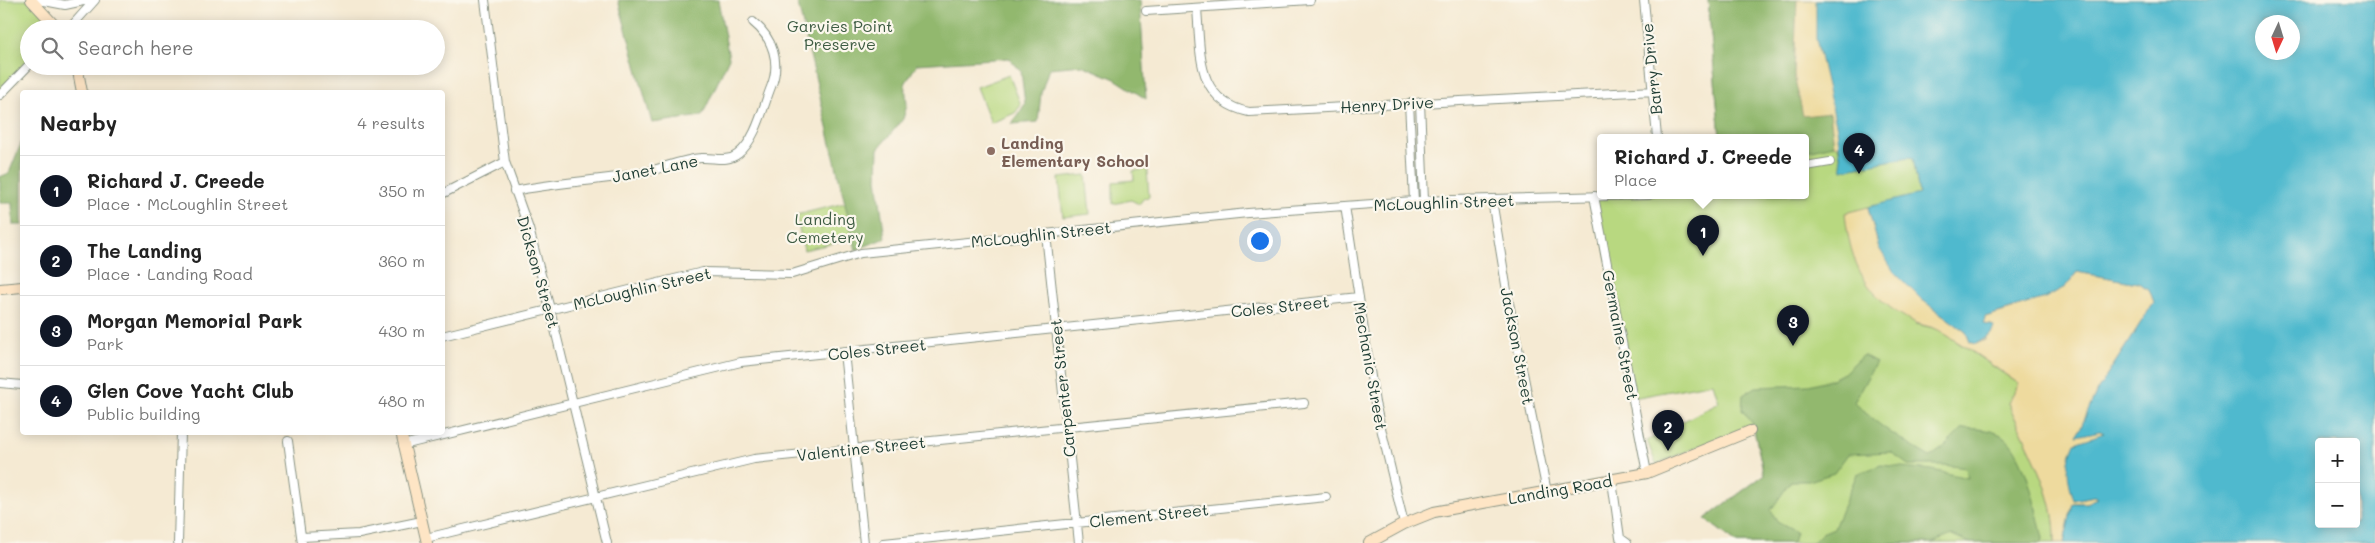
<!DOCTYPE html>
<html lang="en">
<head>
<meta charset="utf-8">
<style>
  body { margin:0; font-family:Mali,sans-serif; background:#f2f2f2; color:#222 }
  .controls { position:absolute; right:15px; bottom:15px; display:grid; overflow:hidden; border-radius:5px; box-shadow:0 2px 12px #0003 }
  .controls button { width:45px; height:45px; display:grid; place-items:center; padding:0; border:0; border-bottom:1px solid #e0e0e0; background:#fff; color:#222; font:25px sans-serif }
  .compass { position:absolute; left:2255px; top:15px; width:45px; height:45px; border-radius:50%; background:#fff; box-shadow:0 2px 12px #0003; rotate:184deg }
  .you { position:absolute; left:1259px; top:240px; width:18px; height:18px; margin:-12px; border:4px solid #fff; border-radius:50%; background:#1a73e8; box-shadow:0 0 0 8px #1a73e833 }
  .badge { display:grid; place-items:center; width:32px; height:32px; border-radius:50%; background:#111827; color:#fff; font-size:16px; font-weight:700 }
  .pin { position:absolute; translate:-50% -41px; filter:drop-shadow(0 1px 2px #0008) }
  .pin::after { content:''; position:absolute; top:26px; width:18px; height:15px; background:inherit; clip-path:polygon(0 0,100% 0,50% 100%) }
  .popup { position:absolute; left:1597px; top:134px; width:212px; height:65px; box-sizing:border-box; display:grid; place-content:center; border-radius:5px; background:#fff; filter:drop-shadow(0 1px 4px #0005); font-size:16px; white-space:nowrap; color:#767676 }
  .popup b { font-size:19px; color:#222 }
  .popup::after { content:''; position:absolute; left:50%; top:100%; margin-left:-10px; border:10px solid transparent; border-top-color:#fff }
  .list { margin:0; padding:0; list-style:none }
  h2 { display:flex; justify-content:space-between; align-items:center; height:65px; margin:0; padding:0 20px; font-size:21px }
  h2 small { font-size:16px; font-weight:400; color:#767676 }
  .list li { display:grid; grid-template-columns:32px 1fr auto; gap:15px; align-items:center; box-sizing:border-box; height:70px; padding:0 20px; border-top:1px solid #e0e0e0 }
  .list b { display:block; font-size:19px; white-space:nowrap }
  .list p { margin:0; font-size:16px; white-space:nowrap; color:#767676 }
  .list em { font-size:16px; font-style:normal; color:#767676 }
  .icon { flex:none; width:28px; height:28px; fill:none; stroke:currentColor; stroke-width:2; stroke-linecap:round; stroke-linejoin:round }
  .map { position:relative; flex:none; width:2375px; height:543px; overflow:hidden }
  .search { position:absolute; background:#fff; box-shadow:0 2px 12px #0003; left:20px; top:20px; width:425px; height:55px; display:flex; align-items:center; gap:12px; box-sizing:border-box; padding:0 18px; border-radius:28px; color:#767676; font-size:19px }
  .panel { position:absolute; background:#fff; box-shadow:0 2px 12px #0003; left:20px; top:90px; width:425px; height:345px; border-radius:5px }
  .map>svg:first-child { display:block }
  .green { fill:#b8d880; stroke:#6c8a5a }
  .forest { fill:#92b86e; stroke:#587a51 }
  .sand { fill:#eeda9e; stroke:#868c69 }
  .water { fill:#50b9ce; stroke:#387b81; fill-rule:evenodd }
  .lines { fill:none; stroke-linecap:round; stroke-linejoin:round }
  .street-casing { stroke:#8a9484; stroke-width:10 }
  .secondary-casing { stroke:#8a9484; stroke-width:12 }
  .street { stroke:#fff; stroke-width:8 }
  .secondary { stroke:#fee5c5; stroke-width:10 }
  .education-dot { fill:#8d6e63; stroke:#fbf7ec; stroke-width:2 }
  .labels { text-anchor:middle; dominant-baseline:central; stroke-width:4.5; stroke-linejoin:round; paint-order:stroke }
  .park-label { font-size:16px; fill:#3e5c43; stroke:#fbf7ec }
  .street-label { font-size:16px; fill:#1f3d34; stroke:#fbf7ec }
  .education-label { font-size:16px; font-weight:bold; fill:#785e54; stroke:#fbf7ec; text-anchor:start }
</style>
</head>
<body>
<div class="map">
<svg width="2375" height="543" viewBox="0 0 2375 543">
  <rect width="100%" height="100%" fill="#fbf7ec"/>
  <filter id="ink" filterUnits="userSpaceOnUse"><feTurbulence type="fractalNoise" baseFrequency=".02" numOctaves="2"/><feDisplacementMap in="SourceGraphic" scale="10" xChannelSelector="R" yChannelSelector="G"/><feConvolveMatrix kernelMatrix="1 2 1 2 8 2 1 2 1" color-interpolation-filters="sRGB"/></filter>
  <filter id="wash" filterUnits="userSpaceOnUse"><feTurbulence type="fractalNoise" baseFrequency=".0096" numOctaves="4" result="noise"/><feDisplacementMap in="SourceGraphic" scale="20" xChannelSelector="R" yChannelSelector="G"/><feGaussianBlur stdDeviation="1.12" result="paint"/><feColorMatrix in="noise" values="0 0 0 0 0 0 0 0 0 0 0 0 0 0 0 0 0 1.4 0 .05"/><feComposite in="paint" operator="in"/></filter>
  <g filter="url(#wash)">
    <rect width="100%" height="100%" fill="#f5ead3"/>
    <path class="green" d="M0,0H33L62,29H29V63L0,94Z
      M1708,0H1797L1794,75L1803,115L1835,145H1838L1842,170L1913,156L1919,194L1916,324L1938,329L2019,384L2008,403C2028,447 2057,494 2055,543H1737L1705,519L1764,475L1753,424L1656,464L1647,441L1719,402L1713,383L1633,398L1595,197L1654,195H1806V137H1720Z
      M1009,75L1021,105L1015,113L991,123L977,87Z
      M1147,169L1149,197L1144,198L1139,204L1131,200L1113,204V182L1134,180L1133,171Z
      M1086,175L1090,214L1063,217L1059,178Z
      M845,203L853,239L804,250L796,215Z"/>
    <path class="forest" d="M618,0H718L729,58L702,116L652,123Z
      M797,0H1140L1146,99L1115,79L1082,65L1049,68L1041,93L1038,122L1012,124L1025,104L1021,71L1009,58L917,64L905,84L907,105L903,119L878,149L877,179L885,238L856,250Z
      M1708,0H1797L1794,75L1803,115L1830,113L1834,145L1806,151V137H1720Z
      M22,141V225H13L12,203H0V177L9,173Z
      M1863,355L1876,362L1854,402C1877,425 1902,441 1930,457L1943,448L1963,428C1975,429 1991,429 2001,435C2026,450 2036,511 2043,538L2042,543H1970L1952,535L1932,543H1812L1822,533L1834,528L1857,474L1881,465L1932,470L1968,478L1966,468L1944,465H1908L1891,452L1848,454L1834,473L1809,481H1791L1771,510L1777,522L1796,532L1793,543H1737L1705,519L1764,475L1753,424L1742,410L1743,395L1756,387L1809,385L1832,379L1844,373Z"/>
    <path class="sand" d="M1797,0H1833L1839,147L1834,145L1830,113L1803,116L1794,75Z
      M1868,207L1879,248L1921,299L1966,332L1970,342L1976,344L1985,340L1992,325L1984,324L1985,317L2012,309L2065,287L2077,272L2138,283L2149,289L2154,302L2097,391L2078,435L2100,431L2104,433L2101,435L2074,500L2094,496L2097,498L2086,503H2073L2064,543H2055C2057,494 2028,447 2008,403L2019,384C1993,366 1967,347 1940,331C1932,326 1922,326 1914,322C1867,299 1850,265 1845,213Z"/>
    <path class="water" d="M1816,0H2375V543H2064L2073,503H2086L2097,498L2094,496L2074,500C2067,477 2065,466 2075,443L2104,433L2100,431L2077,436L2097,391L2154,302L2149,289L2138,283L2077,272L2065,287L2045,298L1985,317L1984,324L1994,326L1991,334L1976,344L1970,342L1966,332L1921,299L1894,272L1879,248L1868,207L1919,194L1913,158L1909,157L1842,170L1837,128L1816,39ZM2262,22H2292V52H2262ZM2319,442H2356V524H2319Z"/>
  </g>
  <g filter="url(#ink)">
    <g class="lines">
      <g class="street-casing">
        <path id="street" d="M39,0L65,5L88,0
          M485,0L505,162L529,229L550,309L607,543
          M1644,0L1657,137
          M1197,9C1201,52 1195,101 1249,112L1654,91
          M1146,11L1310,0
          M69,29L95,0
          M0,95L29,65
          M1420,102L1424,201
          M1409,103L1414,201
          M1806,166L1830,162
          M514,191C557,182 600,181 642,173C662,169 682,159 701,158C714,157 727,163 738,154C756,140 763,107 771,87C781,63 773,38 753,22
          M442,194L505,162
          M1594,196L1647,473
          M1492,200L1509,303L1547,492
          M1345,206L1375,403L1404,524
          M1046,234L1079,543
          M442,336L703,272L792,274L861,253L1248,213L1414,201L1649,195
          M844,352L864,543
          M0,383L22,385
          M288,441L302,543
          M403,445L741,362L1359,297
          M1612,481L1620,538L1627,543
          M302,537L359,534L422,521
          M426,538L754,459L1304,403
          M178,543L181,432
          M884,543L1326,497"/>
      </g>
      <g class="secondary-casing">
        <path id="secondary" d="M31,0L58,29
          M77,66L82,92
          M0,289L22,287
          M401,432L427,543
          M1369,543L1404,524L1434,512L1647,473L1750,431"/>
      </g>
      <use href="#street" class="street"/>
      <use href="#secondary" class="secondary"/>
    </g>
  </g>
  <circle class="education-dot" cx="991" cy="151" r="5"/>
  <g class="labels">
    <g class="park-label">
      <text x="840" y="25">Garvies Point<tspan x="840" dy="18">Preserve</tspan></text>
      <text x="825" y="218">Landing<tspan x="825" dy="18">Cemetery</tspan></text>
    </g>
    <g class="street-label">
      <text transform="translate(1651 69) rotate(-96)">Barry Drive</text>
      <text transform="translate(1387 104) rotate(-3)">Henry Drive</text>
      <text transform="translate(655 168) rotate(-11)">Janet Lane</text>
      <text transform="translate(1444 202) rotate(-2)">McLoughlin Street</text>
      <text transform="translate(1041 234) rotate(-6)">McLoughlin Street</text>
      <text transform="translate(539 272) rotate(74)">Dickson Street</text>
      <text transform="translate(642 288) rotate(-13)">McLoughlin Street</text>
      <text transform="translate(1280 306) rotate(-6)">Coles Street</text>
      <text transform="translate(1621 335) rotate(79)">Germaine Street</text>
      <text transform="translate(1518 346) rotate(79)">Jackson Street</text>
      <text transform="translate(877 349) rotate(-6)">Coles Street</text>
      <text transform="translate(1371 366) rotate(80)">Mechanic Street</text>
      <text transform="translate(1062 388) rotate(-96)">Carpenter Street</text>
      <text transform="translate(861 448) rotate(-6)">Valentine Street</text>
      <text transform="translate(1560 489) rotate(-10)">Landing Road</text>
      <text transform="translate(1149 515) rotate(-6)">Clement Street</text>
    </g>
    <g class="education-label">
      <text x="1001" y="142">Landing<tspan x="1001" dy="18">Elementary School</tspan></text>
    </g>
  </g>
</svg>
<div class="controls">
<button>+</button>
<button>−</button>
</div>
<svg class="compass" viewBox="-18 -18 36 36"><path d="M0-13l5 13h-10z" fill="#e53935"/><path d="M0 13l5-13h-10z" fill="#767676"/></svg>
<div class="you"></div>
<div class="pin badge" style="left:1703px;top:256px">1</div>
<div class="popup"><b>Richard J. Creede</b>Place</div>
<div class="pin badge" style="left:1668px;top:451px">2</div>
<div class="pin badge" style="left:1793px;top:346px">3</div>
<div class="pin badge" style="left:1859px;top:174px">4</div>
<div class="search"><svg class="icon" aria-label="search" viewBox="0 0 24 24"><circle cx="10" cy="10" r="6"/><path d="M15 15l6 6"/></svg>Search here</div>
<section class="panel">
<h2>Nearby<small>4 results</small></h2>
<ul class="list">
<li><span class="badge">1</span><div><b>Richard J. Creede</b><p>Place · McLoughlin Street</p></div><em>350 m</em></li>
<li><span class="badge">2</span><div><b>The Landing</b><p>Place · Landing Road</p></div><em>360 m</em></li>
<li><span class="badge">3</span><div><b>Morgan Memorial Park</b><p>Park</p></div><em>430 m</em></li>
<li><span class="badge">4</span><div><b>Glen Cove Yacht Club</b><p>Public building</p></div><em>480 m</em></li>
</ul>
</section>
</div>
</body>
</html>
